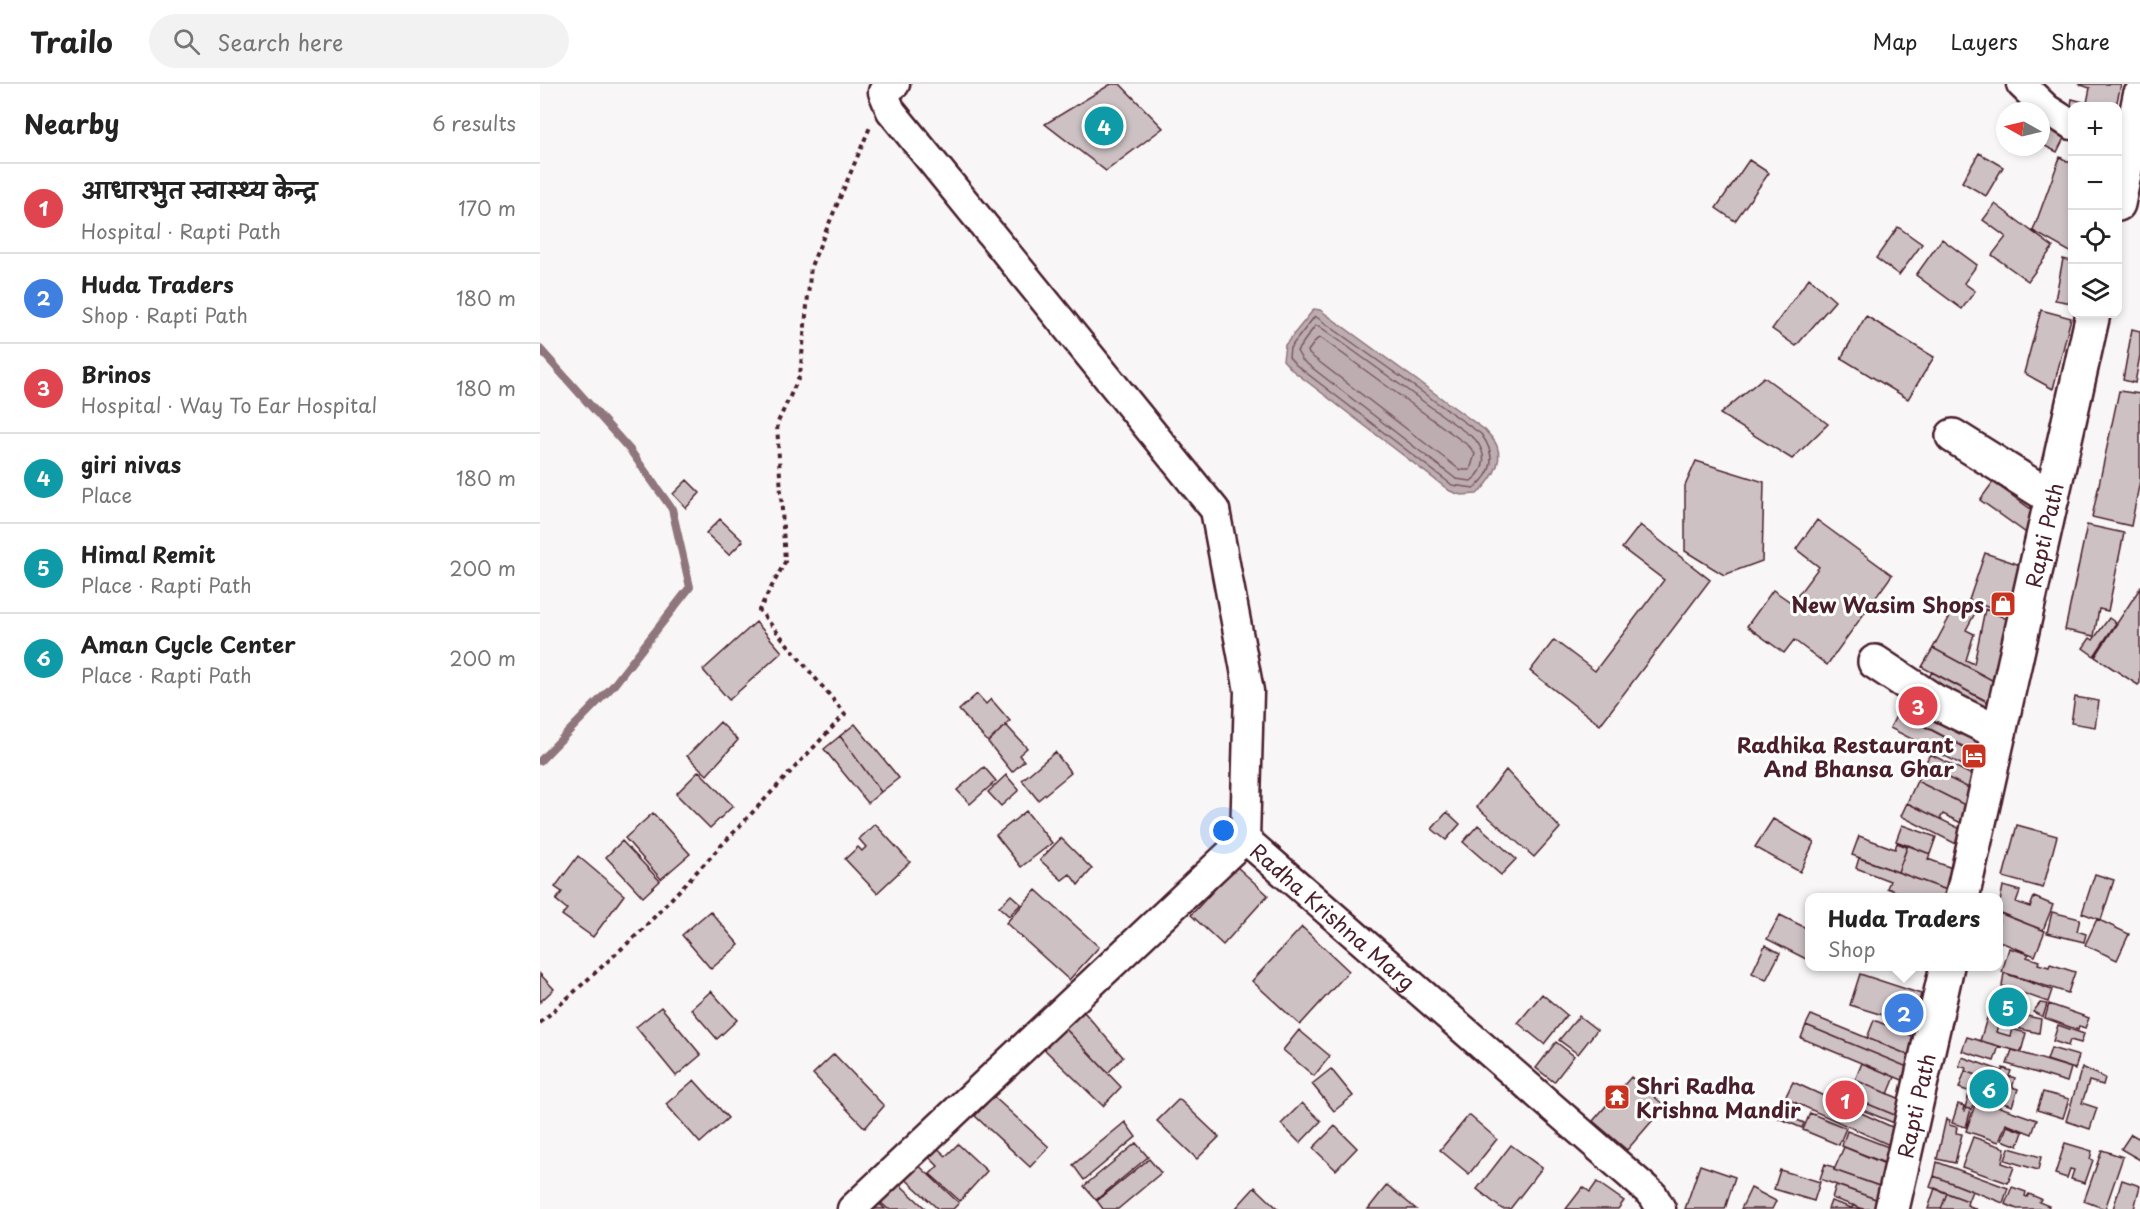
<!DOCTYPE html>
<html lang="en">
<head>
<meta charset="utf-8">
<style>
  body { margin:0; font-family:"Playpen Sans","Playpen Sans Deva",sans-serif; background:#f2f2f2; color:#222 }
  .controls { position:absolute; right:18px; top:18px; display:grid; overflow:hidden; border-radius:12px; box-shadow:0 3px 9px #0003 }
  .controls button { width:54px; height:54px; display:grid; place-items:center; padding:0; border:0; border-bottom:2px solid #e0e0e0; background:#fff; color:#222; font:30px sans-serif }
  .compass { position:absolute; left:1456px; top:18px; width:54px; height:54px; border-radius:50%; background:#fff; box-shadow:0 3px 9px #0003; rotate:278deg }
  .you { position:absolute; left:684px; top:747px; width:21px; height:21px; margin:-15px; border:4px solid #fff; border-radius:50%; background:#1a73e8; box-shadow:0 0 0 9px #1a73e833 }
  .badge { display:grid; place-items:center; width:39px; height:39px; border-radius:50%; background:#0f766e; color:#fff; font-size:20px; font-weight:700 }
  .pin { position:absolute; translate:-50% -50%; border:3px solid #fff; box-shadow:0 2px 6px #0006 }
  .popup { position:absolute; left:1265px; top:809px; width:198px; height:78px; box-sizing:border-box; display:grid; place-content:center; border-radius:12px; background:#fff; filter:drop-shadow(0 2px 4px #0005); font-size:20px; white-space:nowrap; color:#767676 }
  .popup b { font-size:22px; color:#222 }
  .popup::after { content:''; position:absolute; left:50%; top:100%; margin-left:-12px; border:12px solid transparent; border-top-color:#fff }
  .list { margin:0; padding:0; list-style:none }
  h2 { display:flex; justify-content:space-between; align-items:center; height:78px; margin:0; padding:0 24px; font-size:26px }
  h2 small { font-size:20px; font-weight:400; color:#767676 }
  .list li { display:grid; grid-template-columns:39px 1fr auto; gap:18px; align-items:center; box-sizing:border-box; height:90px; padding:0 24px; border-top:2px solid #e0e0e0 }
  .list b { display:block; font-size:22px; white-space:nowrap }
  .list p { margin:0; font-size:20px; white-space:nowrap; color:#767676 }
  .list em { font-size:20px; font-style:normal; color:#767676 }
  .icon { flex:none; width:33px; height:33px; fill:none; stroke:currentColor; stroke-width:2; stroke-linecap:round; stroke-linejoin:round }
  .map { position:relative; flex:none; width:1600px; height:1125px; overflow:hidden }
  header { display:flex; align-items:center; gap:36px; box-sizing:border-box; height:84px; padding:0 30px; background:#fff; border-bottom:2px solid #e0e0e0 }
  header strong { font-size:28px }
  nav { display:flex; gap:33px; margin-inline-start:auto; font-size:21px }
  .search { width:420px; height:54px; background:#f2f2f2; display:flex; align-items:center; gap:15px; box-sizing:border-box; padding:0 21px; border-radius:33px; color:#767676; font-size:22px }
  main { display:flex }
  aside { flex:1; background:#fff }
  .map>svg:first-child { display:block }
  .water { fill:#bdadb0; stroke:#8f747b; stroke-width:1.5 }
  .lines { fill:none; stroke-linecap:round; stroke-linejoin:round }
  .shore { stroke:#785860; stroke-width:1.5 }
  .stream { stroke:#8f747b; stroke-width:8 }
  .building { fill:#cdc1c4; stroke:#4a1f2b; stroke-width:1.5 }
  .minor-casing { stroke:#4a1f2b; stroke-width:33 }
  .tertiary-casing { stroke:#4a1f2b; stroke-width:38 }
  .secondary-casing { stroke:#4a1f2b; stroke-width:38 }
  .path { stroke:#4a1f2b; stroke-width:4; stroke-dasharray:4.5 4.5; stroke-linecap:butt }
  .minor { stroke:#fff; stroke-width:28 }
  .tertiary { stroke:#fff; stroke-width:33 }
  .secondary { stroke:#fff; stroke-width:33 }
  .labels { text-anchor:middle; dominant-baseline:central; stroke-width:6; stroke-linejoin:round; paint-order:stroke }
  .street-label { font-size:21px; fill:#4a1f2b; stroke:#fff }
  .poi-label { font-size:21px; font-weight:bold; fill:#4a1f2b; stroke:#fff; text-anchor:end }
</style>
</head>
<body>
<header>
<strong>Trailo</strong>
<div class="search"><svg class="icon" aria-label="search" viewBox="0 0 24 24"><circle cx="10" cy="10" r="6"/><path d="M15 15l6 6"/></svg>Search here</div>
<nav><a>Map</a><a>Layers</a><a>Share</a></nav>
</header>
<main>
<aside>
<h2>Nearby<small>6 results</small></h2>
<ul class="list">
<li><span class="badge" style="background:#e0444e">1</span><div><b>आधारभुत स्वास्थ्य केन्द्र</b><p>Hospital · Rapti Path</p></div><em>170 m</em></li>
<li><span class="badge" style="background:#3f7fe0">2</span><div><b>Huda Traders</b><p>Shop · Rapti Path</p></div><em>180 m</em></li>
<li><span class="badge" style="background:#e0444e">3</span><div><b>Brinos</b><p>Hospital · Way To Ear Hospital</p></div><em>180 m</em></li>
<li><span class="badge" style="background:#0f9aa8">4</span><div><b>giri nivas</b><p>Place</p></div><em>180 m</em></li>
<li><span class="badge" style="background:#0f9aa8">5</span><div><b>Himal Remit</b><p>Place · Rapti Path</p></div><em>200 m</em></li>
<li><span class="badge" style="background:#0f9aa8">6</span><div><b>Aman Cycle Center</b><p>Place · Rapti Path</p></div><em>200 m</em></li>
</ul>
</aside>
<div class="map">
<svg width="1600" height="1125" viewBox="0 0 1600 1125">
  <rect width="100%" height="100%" fill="#f8f6f7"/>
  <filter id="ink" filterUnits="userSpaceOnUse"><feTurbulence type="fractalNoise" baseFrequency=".0167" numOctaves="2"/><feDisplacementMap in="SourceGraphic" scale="12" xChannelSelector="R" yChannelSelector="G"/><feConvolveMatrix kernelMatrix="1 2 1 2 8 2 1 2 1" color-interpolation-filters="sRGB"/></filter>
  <g filter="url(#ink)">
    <path class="water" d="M774,225L780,226L945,346C948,350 955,356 957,362C964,380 949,399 937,410L921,411L910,407L752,286L743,276L745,261Z"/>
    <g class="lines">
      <path class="shore" d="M775,232L941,350C956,370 955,388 934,404L912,401L756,281L749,273L750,264Z
        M775,242H779L935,355C947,370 947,385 931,397L916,395L762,276L757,267Z
        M781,254L929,362L935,370L930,386H920L769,270L768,267L777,255Z"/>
      <path class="stream" d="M0,265L90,366L132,425L150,503L73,602L0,677"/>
    </g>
    <path class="building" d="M571,0H580L623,44L566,87L505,40Z
      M1581,0L1576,22H1532V33L1529,32L1532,15L1547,19L1550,4L1538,0Z
      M1501,40L1525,52L1517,68L1501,60Z
      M1465,42V56L1459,53Z
      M1439,69L1463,83L1446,112L1422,98Z
      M1520,73L1532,80V169L1493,147Z
      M1209,76L1229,89L1195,137L1176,124Z
      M1455,120L1513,163L1488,197L1452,171L1466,153L1443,136Z
      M1358,143L1382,160L1359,191L1336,174Z
      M1402,155L1437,181L1424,199L1435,207L1422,225L1376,191Z
      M1523,175L1532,177V219L1515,216Z
      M1269,194L1295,217L1256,262L1232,245Z
      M1501,226L1531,234L1513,305L1484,289Z
      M1326,232L1394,273L1368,315L1301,274Z
      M1592,245L1600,247V271L1595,299L1583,296Z
      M1224,293L1288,340L1252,375L1180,330Z
      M1579,307L1600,310V397L1591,442L1552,433Z
      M1156,377L1224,398L1222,477L1184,491L1145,467V402Z
      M147,396L160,409L146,424L133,410Z
      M1453,398L1502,433L1489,451L1440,416Z
      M180,435L203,457L189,471L166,449Z
      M1277,436L1352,491L1287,581L1254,556L1244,569L1207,542L1233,506L1252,519L1279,483L1256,465Z
      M1100,441L1170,496L1060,641L990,587L1014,556L1055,587L1124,496L1082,464Z
      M1547,441L1584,449L1568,527L1559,525L1554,552L1525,546Z
      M1445,469L1486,483L1468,531L1429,516Z
      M1600,504V599L1598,601L1555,573Z
      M1417,519L1435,529L1426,546L1434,550L1426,576L1434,580L1445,525L1476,539L1461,601L1393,564Z
      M1569,534L1576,539L1554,572L1543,564L1550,554L1553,556Z
      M216,538L242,568L189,616L163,586Z
      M1393,564L1461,601L1451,620L1382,583Z
      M1392,588L1458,623L1447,643L1381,607Z
      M437,610L446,620L451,615L470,637L448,658L419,626Z
      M1360,613L1448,648L1437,670L1360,630L1363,623L1356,620Z
      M1535,613L1559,617L1555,643L1531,639Z
      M1358,628L1449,676L1442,691L1350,644Z
      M180,638L198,656L167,691L147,672Z
      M315,640L359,694L341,708L300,652Z
      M466,641L487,664L479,671L484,677L472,688L448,658Z
      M300,652L341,708L328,719L284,665Z
      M515,668L531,689L498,716L482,696Z
      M1390,670L1446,698L1441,710L1384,682Z
      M1384,682L1441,710L1433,725L1377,697Z
      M444,683L456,697L430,720L417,706Z
      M966,686L1020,744L994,773L937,723Z
      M159,687L193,722L170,744L136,710Z
      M466,691L479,706L461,722L448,708Z
      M1377,697L1433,725L1425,741L1403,730L1400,735L1367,719Z
      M1367,719L1431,750L1424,764L1361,732Z
      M486,727L512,759L481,783L456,751Z
      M907,728L920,740L906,756L892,745Z
      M113,729L150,770L121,795L85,754Z
      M1233,735L1274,758L1260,788L1215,763Z
      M335,740L370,778L337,809L305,775L318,763L322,767L326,763L319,755Z
      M938,741L976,775L961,791L923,758Z
      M1362,741L1396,753L1390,770L1356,757Z
      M1477,741L1517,752L1503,804L1463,793Z
      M1319,752L1355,765L1357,759L1367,763L1358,788L1312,771Z
      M521,754L552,785L538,801L530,790L522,796L500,776Z
      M82,757L120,797L103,813L66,773Z
      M1368,761L1390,770L1388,775L1425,789L1418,810L1358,788Z
      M38,772L84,811L53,853L22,831L27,825L16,816L22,808L15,803Z
      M1319,774L1415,809L1414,814H1373L1347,804L1350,797L1316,784Z
      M696,782L728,811L683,861L651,831Z
      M1555,790L1574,796L1561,836L1542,829Z
      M1463,802L1480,807L1476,818L1490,823L1494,813L1513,821L1503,846L1458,828Z
      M496,806L559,863L529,896L466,839Z
      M471,811L481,820L469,832L459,823Z
      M170,827L199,861L171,885L142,851Z
      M1512,828L1540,835L1537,847L1546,850L1544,858L1507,849Z
      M1459,829L1505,847L1495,872L1458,857Z
      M1240,831L1270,846V877L1227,855Z
      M1557,835L1589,850L1577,876L1545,861Z
      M762,843L809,887L760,941L712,897Z
      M1225,861L1240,869L1226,896L1212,889Z
      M1469,864L1489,870L1487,873L1499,877L1498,880L1509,883L1510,880L1535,888L1528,909L1462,888Z
      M1464,889L1512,906L1508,918L1462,902Z
      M0,890L14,905L0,918Z
      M1320,890L1381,910L1372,940L1310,921Z
      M171,907L197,936L177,955L151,925Z
      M1002,910L1027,931L1004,960L978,939Z
      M1456,916L1481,921L1479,930L1454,925Z
      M1500,919L1507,920L1503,933L1493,928Z
      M1509,920L1549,934L1545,944L1539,942L1538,946L1505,934Z
      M538,921L583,973L568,989L518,937Z
      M121,923L161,971L136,992L96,943Z
      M1271,931L1381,976L1377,987L1266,941Z
      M1482,931L1501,935L1499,949L1480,945Z
      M1039,932L1057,946L1038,970L1019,956Z
      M1447,934L1459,938L1456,948L1470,952L1472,945L1486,949L1481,968L1440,957Z
      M1334,936L1389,959L1381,976L1327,954Z
      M1266,941L1377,987L1372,1000L1261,954Z
      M1518,941L1544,950L1541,959L1530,956L1528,962L1513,957Z
      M524,943L581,1003L563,1022L503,964Z
      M759,946L790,972L774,992L743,966Z
      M1427,953L1459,962L1454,977L1422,967Z
      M1016,958L1034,972L1014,998L996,984Z
      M1511,964L1539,972L1535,985L1507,976Z
      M1472,966L1531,984L1527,998L1467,980Z
      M294,970L344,1022L325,1044L273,990Z
      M1422,973L1462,987L1463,984L1471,987L1469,992L1475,994L1472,1004L1425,987L1426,984L1419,982Z
      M1322,979L1355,993L1348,1010L1315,996Z
      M1542,983L1565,994L1563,1001L1549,997L1542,1019L1557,1024L1550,1045L1526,1037Z
      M791,985L813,1012L794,1027L772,1000Z
      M1425,987L1478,1005L1472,1022L1419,1004Z
      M1091,993L1125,1022L1087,1066L1053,1037Z
      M1312,995L1368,1018L1362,1034L1306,1011Z
      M154,996L188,1034L160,1059L126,1020Z
      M1253,998L1363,1048L1356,1064L1245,1014Z
      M1503,1008L1529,1015L1523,1034L1497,1026Z
      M1429,1010L1438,1013L1431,1025L1425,1024Z
      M1306,1011L1362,1034L1359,1041L1303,1018Z
      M453,1012L509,1063L490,1083L435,1032Z
      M1244,1014L1261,1022L1255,1035L1264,1039L1262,1044L1236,1033Z
      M639,1015L679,1053L657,1075L617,1037Z
      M1437,1015L1497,1036L1492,1050L1466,1040L1459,1058L1426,1047Z
      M762,1019L781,1037L760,1059L741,1040Z
      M1418,1020L1424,1022L1423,1026L1425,1027L1426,1024L1431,1025L1426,1043L1412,1039Z
      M1270,1029L1306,1044L1299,1061L1263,1046Z
      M929,1031L957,1055L929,1090L900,1066Z
      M1406,1035L1410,1036L1409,1041L1417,1043L1416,1049L1422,1050L1415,1079L1397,1075Z
      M585,1038L596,1053L544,1096L533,1081Z
      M795,1042L817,1064L796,1086L773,1064Z
      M1467,1042L1483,1048L1478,1062L1462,1056Z
      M1307,1047L1356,1066L1350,1081L1302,1062Z
      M1591,1050L1600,1055V1076L1581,1065Z
      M1433,1053L1465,1064L1462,1079L1474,1083L1468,1099L1422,1083Z
      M596,1059L608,1073L556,1116L544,1102Z
      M1525,1059L1552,1067L1550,1075L1553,1076L1545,1099L1531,1095L1534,1086L1530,1085L1527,1094L1515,1090Z
      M418,1060L447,1087L420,1117L390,1090L398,1082L386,1070L394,1061L406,1072Z
      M971,1061L1002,1084L970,1125H962L937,1105Z
      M1304,1063L1355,1084L1350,1106L1294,1086Z
      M1469,1064L1501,1073L1498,1086L1465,1076Z
      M1562,1066L1583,1073L1565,1125L1544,1117Z
      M609,1075L621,1089L578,1125H563L557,1117Z
      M374,1077L419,1119L413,1125H398L361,1091Z
      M1397,1078L1468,1104L1463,1119L1394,1092Z
      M1285,1080L1293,1083L1294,1086L1351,1106L1347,1119L1280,1095Z
      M1160,1081L1195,1093L1185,1125H1145Z
      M1240,1086L1280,1098L1274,1117L1234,1105Z
      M1394,1092L1432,1107L1428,1117L1390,1103Z
      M1582,1096L1600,1102L1594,1125H1573Z
      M357,1098L386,1125H348L339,1117Z
      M1057,1098L1084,1117L1078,1125H1026L1043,1103L1050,1108Z
      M847,1101L876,1125H828Z
      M1296,1101L1347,1119V1125H1323L1292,1114Z
      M715,1103L738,1125L696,1124Z
      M1472,1103L1486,1108L1485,1112L1487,1113L1489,1110L1501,1115L1499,1118L1509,1122L1507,1125H1477L1465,1120Z
      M1211,1104L1236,1117L1232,1125H1201Z
      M1395,1104L1407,1109L1401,1125H1388Z
      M1407,1109L1428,1117L1427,1121L1437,1125H1401Z
      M330,1110L345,1125H315Z
      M1291,1117L1312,1124L1313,1121L1323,1125H1288Z"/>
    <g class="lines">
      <g class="minor-casing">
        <g id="minor">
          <path d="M355,0L343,8L351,27L675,426L709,607L705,755"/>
          <path d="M1481,0L1507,25L1532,41"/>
          <path id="s1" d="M312,1125L705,755L1113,1111L1121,1125"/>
        </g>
      </g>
      <g class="tertiary-casing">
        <path id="tertiary" d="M1413,352L1512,414
          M1335,578L1394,617L1459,649"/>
      </g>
      <g class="secondary-casing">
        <g id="secondary">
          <path d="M1578,120L1600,12"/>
          <path id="s2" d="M1422,814L1553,230"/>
          <path id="s3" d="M1352,1125L1407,882"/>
        </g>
      </g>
      <path class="path" d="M0,939L101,847L305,630L219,526L245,478L237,340L260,291L271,182L330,43"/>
      <use href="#minor" class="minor"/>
      <use href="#tertiary" class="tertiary"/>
      <use href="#secondary" class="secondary"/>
    </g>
  </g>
  <defs>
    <g id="shop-square" transform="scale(1.35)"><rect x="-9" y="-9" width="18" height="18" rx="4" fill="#c8321e" stroke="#fff"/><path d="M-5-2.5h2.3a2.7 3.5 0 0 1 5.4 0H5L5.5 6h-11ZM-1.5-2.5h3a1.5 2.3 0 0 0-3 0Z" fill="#fff"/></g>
    <g id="hotel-square" transform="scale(1.35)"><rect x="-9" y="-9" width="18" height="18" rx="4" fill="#c8321e" stroke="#fff"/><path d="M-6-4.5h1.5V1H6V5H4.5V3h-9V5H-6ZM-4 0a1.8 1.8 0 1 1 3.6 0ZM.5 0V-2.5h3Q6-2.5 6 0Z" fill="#fff"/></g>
    <g id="temple-square" transform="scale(1.35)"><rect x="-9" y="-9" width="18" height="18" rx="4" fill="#c8321e" stroke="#fff"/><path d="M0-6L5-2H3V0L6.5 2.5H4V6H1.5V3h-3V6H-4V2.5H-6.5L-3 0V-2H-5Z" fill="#fff"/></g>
  </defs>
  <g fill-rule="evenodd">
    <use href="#shop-square" x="1463" y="520"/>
    <use href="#hotel-square" x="1434" y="672"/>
    <use href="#temple-square" x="1077" y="1013"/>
  </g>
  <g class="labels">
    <g class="street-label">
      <text stroke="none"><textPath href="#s2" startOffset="372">Rapti Path</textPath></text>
      <text stroke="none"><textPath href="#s1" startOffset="657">Radha Krishna Marg</textPath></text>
      <text stroke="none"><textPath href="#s3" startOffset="106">Rapti Path</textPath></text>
    </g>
    <g class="poi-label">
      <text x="1444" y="520">New Wasim Shops</text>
      <text x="1414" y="660">Radhika Restaurant<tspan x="1414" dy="24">And Bhansa Ghar</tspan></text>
      <text x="1096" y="1001" text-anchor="start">Shri Radha<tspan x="1096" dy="24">Krishna Mandir</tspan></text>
    </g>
  </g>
</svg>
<div class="controls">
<button>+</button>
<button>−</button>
<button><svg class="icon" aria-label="locate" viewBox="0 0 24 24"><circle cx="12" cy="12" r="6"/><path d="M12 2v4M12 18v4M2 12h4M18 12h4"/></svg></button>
<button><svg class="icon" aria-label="layers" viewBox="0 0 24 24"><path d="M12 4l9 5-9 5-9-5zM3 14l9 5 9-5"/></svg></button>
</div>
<svg class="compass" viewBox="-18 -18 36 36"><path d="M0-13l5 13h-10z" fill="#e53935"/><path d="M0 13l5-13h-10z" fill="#767676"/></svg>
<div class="you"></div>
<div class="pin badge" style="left:1305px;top:1016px;background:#e0444e">1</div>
<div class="pin badge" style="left:1364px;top:929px;background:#3f7fe0">2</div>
<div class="popup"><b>Huda Traders</b>Shop</div>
<div class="pin badge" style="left:1378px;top:622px;background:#e0444e">3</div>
<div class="pin badge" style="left:564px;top:42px;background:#0f9aa8">4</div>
<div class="pin badge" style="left:1468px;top:923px;background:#0f9aa8">5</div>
<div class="pin badge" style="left:1449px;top:1005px;background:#0f9aa8">6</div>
</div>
</main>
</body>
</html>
